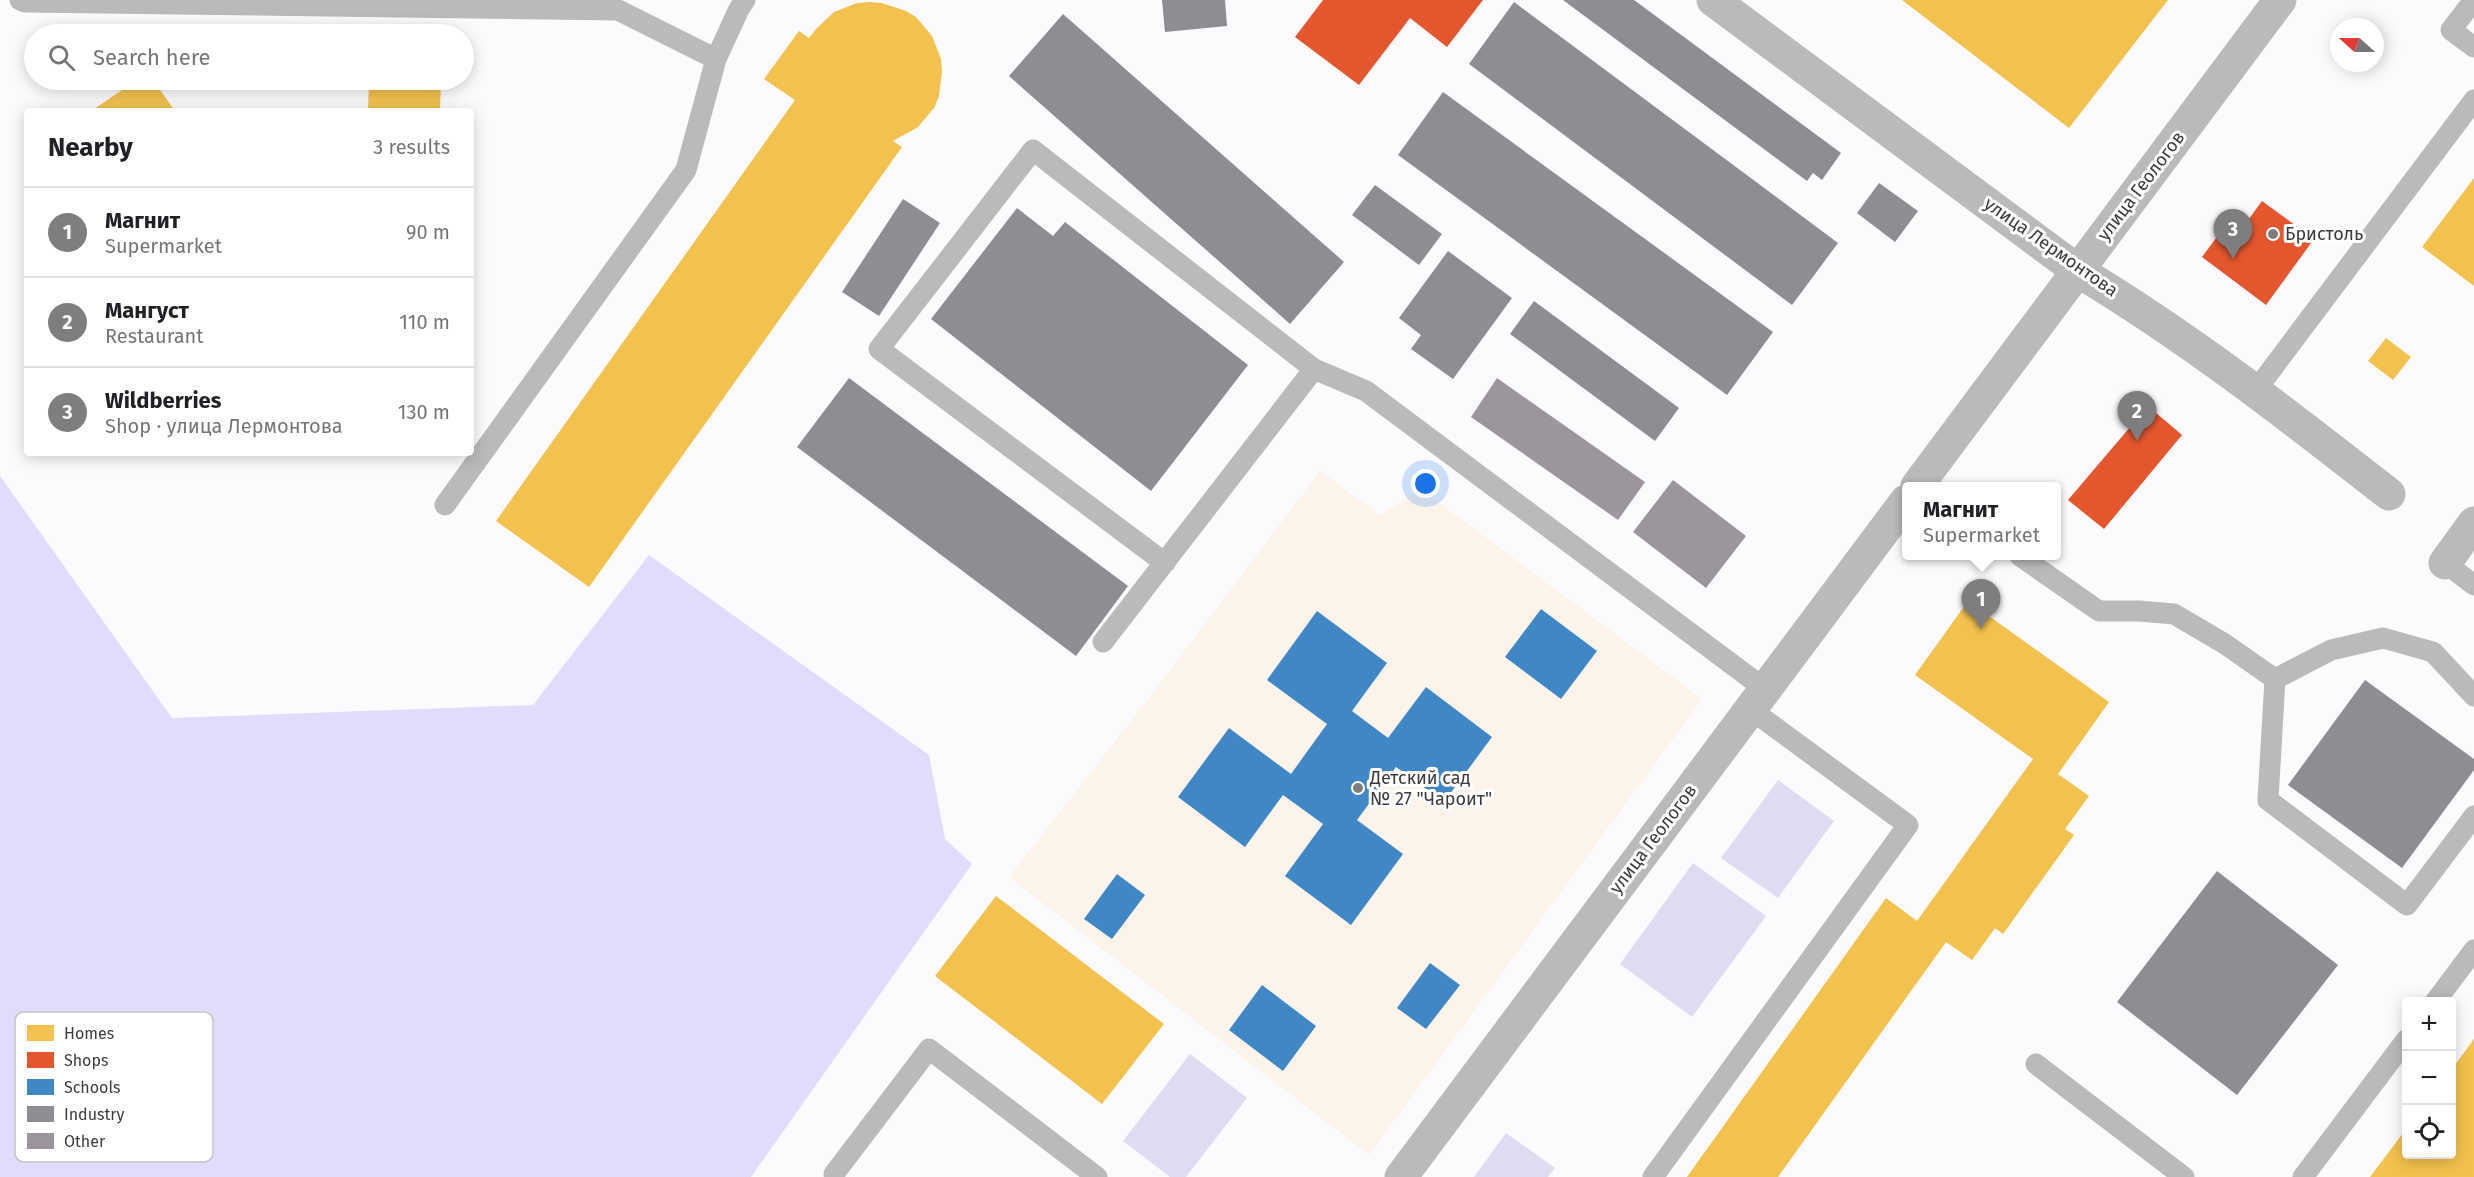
<!DOCTYPE html>
<html lang="en">
<head>
<meta charset="utf-8">
<style>
  body { margin:0; font-family:"Fira Sans",sans-serif; background:#f6f6f6; color:#202124 }
  .controls { position:absolute; right:18px; bottom:18px; display:grid; overflow:hidden; border-radius:6px; box-shadow:0 3px 15px #0003 }
  .controls button { width:54px; height:54px; display:grid; place-items:center; padding:0; border:0; border-bottom:2px solid #e0e0e0; background:#fff; color:#202124; font:30px sans-serif }
  .compass { position:absolute; left:2330px; top:18px; width:54px; height:54px; border-radius:50%; background:#fff; box-shadow:0 3px 15px #0003; rotate:291deg }
  .you { position:absolute; left:1426px; top:484px; width:21px; height:21px; margin:-15px; border:4px solid #fff; border-radius:50%; background:#1a73e8; box-shadow:0 0 0 9px #1a73e833 }
  .badge { display:grid; place-items:center; width:39px; height:39px; border-radius:50%; background:#7e7e80; color:#fff; font-size:20px; font-weight:700 }
  .pin { position:absolute; translate:-50% -50px; filter:drop-shadow(0 2px 3px #0008) }
  .pin::after { content:''; position:absolute; top:32px; width:21px; height:18px; background:inherit; clip-path:polygon(0 0,100% 0,50% 100%) }
  .popup { position:absolute; left:1902px; top:482px; width:159px; height:78px; box-sizing:border-box; display:grid; place-content:center; border-radius:6px; background:#fff; filter:drop-shadow(0 2px 4px #0005); font-size:20px; white-space:nowrap; color:#757577 }
  .popup b { font-size:22px; color:#202124 }
  .popup::after { content:''; position:absolute; left:50%; top:100%; margin-left:-12px; border:12px solid transparent; border-top-color:#fff }
  .list { margin:0; padding:0; list-style:none }
  h2 { display:flex; justify-content:space-between; align-items:center; height:78px; margin:0; padding:0 24px; font-size:26px }
  h2 small { font-size:20px; font-weight:400; color:#757577 }
  .list li { display:grid; grid-template-columns:39px 1fr auto; gap:18px; align-items:center; box-sizing:border-box; height:90px; padding:0 24px; border-top:2px solid #e0e0e0 }
  .list b { display:block; font-size:22px; white-space:nowrap }
  .list p { margin:0; font-size:20px; white-space:nowrap; color:#757577 }
  .list em { font-size:20px; font-style:normal; color:#757577 }
  .icon { flex:none; width:33px; height:33px; fill:none; stroke:currentColor; stroke-width:2; stroke-linecap:round; stroke-linejoin:round }
  .map { position:relative; flex:none; width:2474px; height:1177px; overflow:hidden }
  .search { position:absolute; background:#fff; box-shadow:0 3px 15px #0003; left:24px; top:24px; width:450px; height:66px; display:flex; align-items:center; gap:15px; box-sizing:border-box; padding:0 21px; border-radius:33px; color:#757577; font-size:22px }
  .panel { position:absolute; background:#fff; box-shadow:0 3px 15px #0003; left:24px; top:108px; width:450px; height:348px; border-radius:6px }
  .map>svg:first-child { display:block }
  .education { fill:#fcf4ea }
  .green { fill:#dedcf1 }
  .forest { fill:#e0dcfb }
  .homes { fill:#f2c14e }
  .shops { fill:#e4572e }
  .schools { fill:#3f88c5 }
  .industry { fill:#8d8d92 }
  .building { fill:#9d959d }
  .lines { fill:none; stroke-linecap:round; stroke-linejoin:round }
  .lane { stroke:#bababb; stroke-width:21 }
  .street { stroke:#bababb; stroke-width:33 }
  .poi-dot { fill:#7e7e80; stroke:#fff; stroke-width:2 }
  .labels { text-anchor:middle; dominant-baseline:central; stroke-width:6; stroke-linejoin:round; paint-order:stroke }
  .street-label { font-size:18px; fill:#3b3b3d; stroke:#fff }
  .poi-label { font-size:18px; fill:#3b3b3d; stroke:#fff; text-anchor:start }
  .key { fill:#fff; stroke:#c4c4c5; stroke-width:1.5 }
  .key-label { font-size:16px; fill:#3b3b3d }
</style>
</head>
<body>
<div class="map">
<svg width="2474" height="1177" viewBox="0 0 2474 1177">
  <rect width="100%" height="100%" fill="#fbfbfd"/>
  <path class="education" d="M1320,471L1380,515L1421,489L1702,699L1369,1155L1009,877L1149,698Z"/>
  <path class="green" d="M1778,780L1834,821L1778,898L1721,858Z
    M1693,863L1766,916L1692,1017L1620,964Z
    M1190,1054L1247,1098L1186,1177H1170L1123,1141Z
    M1506,1133L1555,1168L1548,1177H1474Z"/>
  <path class="forest" d="M0,476L172,718L533,705L649,555L929,755L945,839L972,864L751,1177H0Z"/>
  <path class="homes" d="M1902,0H2168L2069,128Z
    M870,2L882,3L906,11L916,17L932,36L941,59L942,72L939,96L934,108L918,127L893,141L902,147L589,587L496,521L795,100L764,79L799,31L809,38L816,29L834,12L857,3Z
    M137,80H153L175,111H91Z
    M369,80H441L440,111H368Z
    M2474,178V286L2422,247Z
    M2386,338L2411,357L2393,380L2368,361Z
    M1968,601L2109,702L2058,774L2089,796L2065,829L2074,835L2003,934L1995,928L1972,960L1946,942L1778,1177H1687L1886,898L1917,921L2033,759L1915,675Z
    M996,896L1164,1024L1102,1104L935,976Z
    M2474,1039V1177H2370L2406,1129V1154H2452V1069Z"/>
  <path class="shops" d="M1323,0H1483L1447,47L1410,18L1359,85L1295,37Z
    M2262,201L2314,239L2266,305L2202,257L2231,218L2243,227Z
    M2148,406L2182,435L2104,529L2068,500Z"/>
  <path class="schools" d="M1541,609L1597,651L1561,699L1505,657Z
    M1317,611L1387,663L1352,711L1388,738L1426,687L1492,737L1444,802L1396,767L1357,820L1403,854L1351,925L1285,876L1323,824L1283,795L1245,847L1178,797L1229,728L1291,774L1327,724L1267,680Z
    M1117,874L1145,895L1112,939L1084,919Z
    M1430,963L1460,985L1426,1029L1397,1008Z
    M1262,985L1316,1026L1283,1071L1229,1030Z"/>
  <path class="industry" d="M1162,0H1225L1227,26L1165,32Z
    M1563,0H1634L1841,153L1822,180L1813,173L1807,181Z
    M1514,2L1838,243L1792,305L1469,64Z
    M1063,14L1344,262L1290,324L1009,76Z
    M1443,92L1773,332L1727,395L1398,155Z
    M1879,183L1918,211L1895,242L1857,213Z
    M1375,185L1442,234L1419,265L1352,215Z
    M903,199L940,223L879,316L842,292Z
    M1017,208L1053,236L1065,222L1248,365L1151,491L931,319Z
    M1448,251L1512,298L1453,379L1411,349L1421,335L1399,318Z
    M1534,301L1679,408L1655,441L1510,334Z
    M849,378L1128,586L1076,656L797,447Z
    M2365,680L2474,759V770L2402,868L2288,785Z
    M2217,871L2338,965L2237,1095L2117,1002Z"/>
  <path class="building" d="M1497,378L1645,482L1618,520L1471,417Z
    M1673,480L1746,536L1706,588L1633,532Z"/>
  <g class="lines">
    <path class="lane" d="M20,0L25,2L618,10L716,59L739,9L745,0
      M2474,0L2451,30L2474,47
      M2256,390L2474,100
      M445,505L686,170L716,59
      M2020,556L2099,611H2139L2174,614L2225,644L2275,679
      M1165,563L879,349L1033,150L1314,369
      M2445,563L2474,585
      M1103,642L1314,369L1366,391L1765,689
      M2275,679L2268,800L2407,905L2474,816
      M2275,679L2331,650L2383,638L2433,652L2474,696
      M2435,1002L2474,950
      M2036,1064L2184,1177
      M834,1174L929,1049L1097,1177
      M1653,1177L1908,825L1750,709
      M2303,1177L2406,1040"/>
    <path class="street" d="M1713,0L2078,271C2188,337 2288,415 2389,494
      M1917,486L2280,0
      M2445,563L2474,523
      M1401,1177L1906,501"/>
  </g>
  <g class="poi-dot">
    <circle cx="2273" cy="234" r="6"/>
    <circle cx="1358" cy="788" r="6"/>
  </g>
  <g class="labels">
    <g class="street-label">
      <text transform="translate(2141 186) rotate(-53)">улица Геологов</text>
      <text transform="translate(2051 247) rotate(35)">улица Лермонтова</text>
      <text transform="translate(1653 839) rotate(-53)">улица Геологов</text>
    </g>
    <g class="poi-label">
      <text x="2285" y="234">Бристоль</text>
      <text x="1370" y="778">Детский сад<tspan x="1370" dy="21">№ 27 "Чароит"</tspan></text>
    </g>
  </g>
  <rect x="15" y="1012" width="198" height="150" rx="9" class="key"/>
  <rect x="27" y="1025" width="27" height="16" fill="#f2c14e"/>
  <rect x="27" y="1052" width="27" height="16" fill="#e4572e"/>
  <rect x="27" y="1079" width="27" height="16" fill="#3f88c5"/>
  <rect x="27" y="1106" width="27" height="16" fill="#8d8d92"/>
  <rect x="27" y="1133" width="27" height="16" fill="#9d959d"/>
  <g class="key-label">
    <text x="64" y="1039">Homes</text>
    <text x="64" y="1066">Shops</text>
    <text x="64" y="1093">Schools</text>
    <text x="64" y="1120">Industry</text>
    <text x="64" y="1147">Other</text>
  </g>
</svg>
<div class="controls">
<button>+</button>
<button>−</button>
<button><svg class="icon" aria-label="locate" viewBox="0 0 24 24"><circle cx="12" cy="12" r="6"/><path d="M12 2v4M12 18v4M2 12h4M18 12h4"/></svg></button>
</div>
<svg class="compass" viewBox="-18 -18 36 36"><path d="M0-13l5 13h-10z" fill="#e53935"/><path d="M0 13l5-13h-10z" fill="#757577"/></svg>
<div class="you"></div>
<div class="pin badge" style="left:1981px;top:629px">1</div>
<div class="popup"><b>Магнит</b>Supermarket</div>
<div class="pin badge" style="left:2137px;top:441px">2</div>
<div class="pin badge" style="left:2233px;top:259px">3</div>
<div class="search"><svg class="icon" aria-label="search" viewBox="0 0 24 24"><circle cx="10" cy="10" r="6"/><path d="M15 15l6 6"/></svg>Search here</div>
<section class="panel">
<h2>Nearby<small>3 results</small></h2>
<ul class="list">
<li><span class="badge">1</span><div><b>Магнит</b><p>Supermarket</p></div><em>90 m</em></li>
<li><span class="badge">2</span><div><b>Мангуст</b><p>Restaurant</p></div><em>110 m</em></li>
<li><span class="badge">3</span><div><b>Wildberries</b><p>Shop · улица Лермонтова</p></div><em>130 m</em></li>
</ul>
</section>
</div>
</body>
</html>
